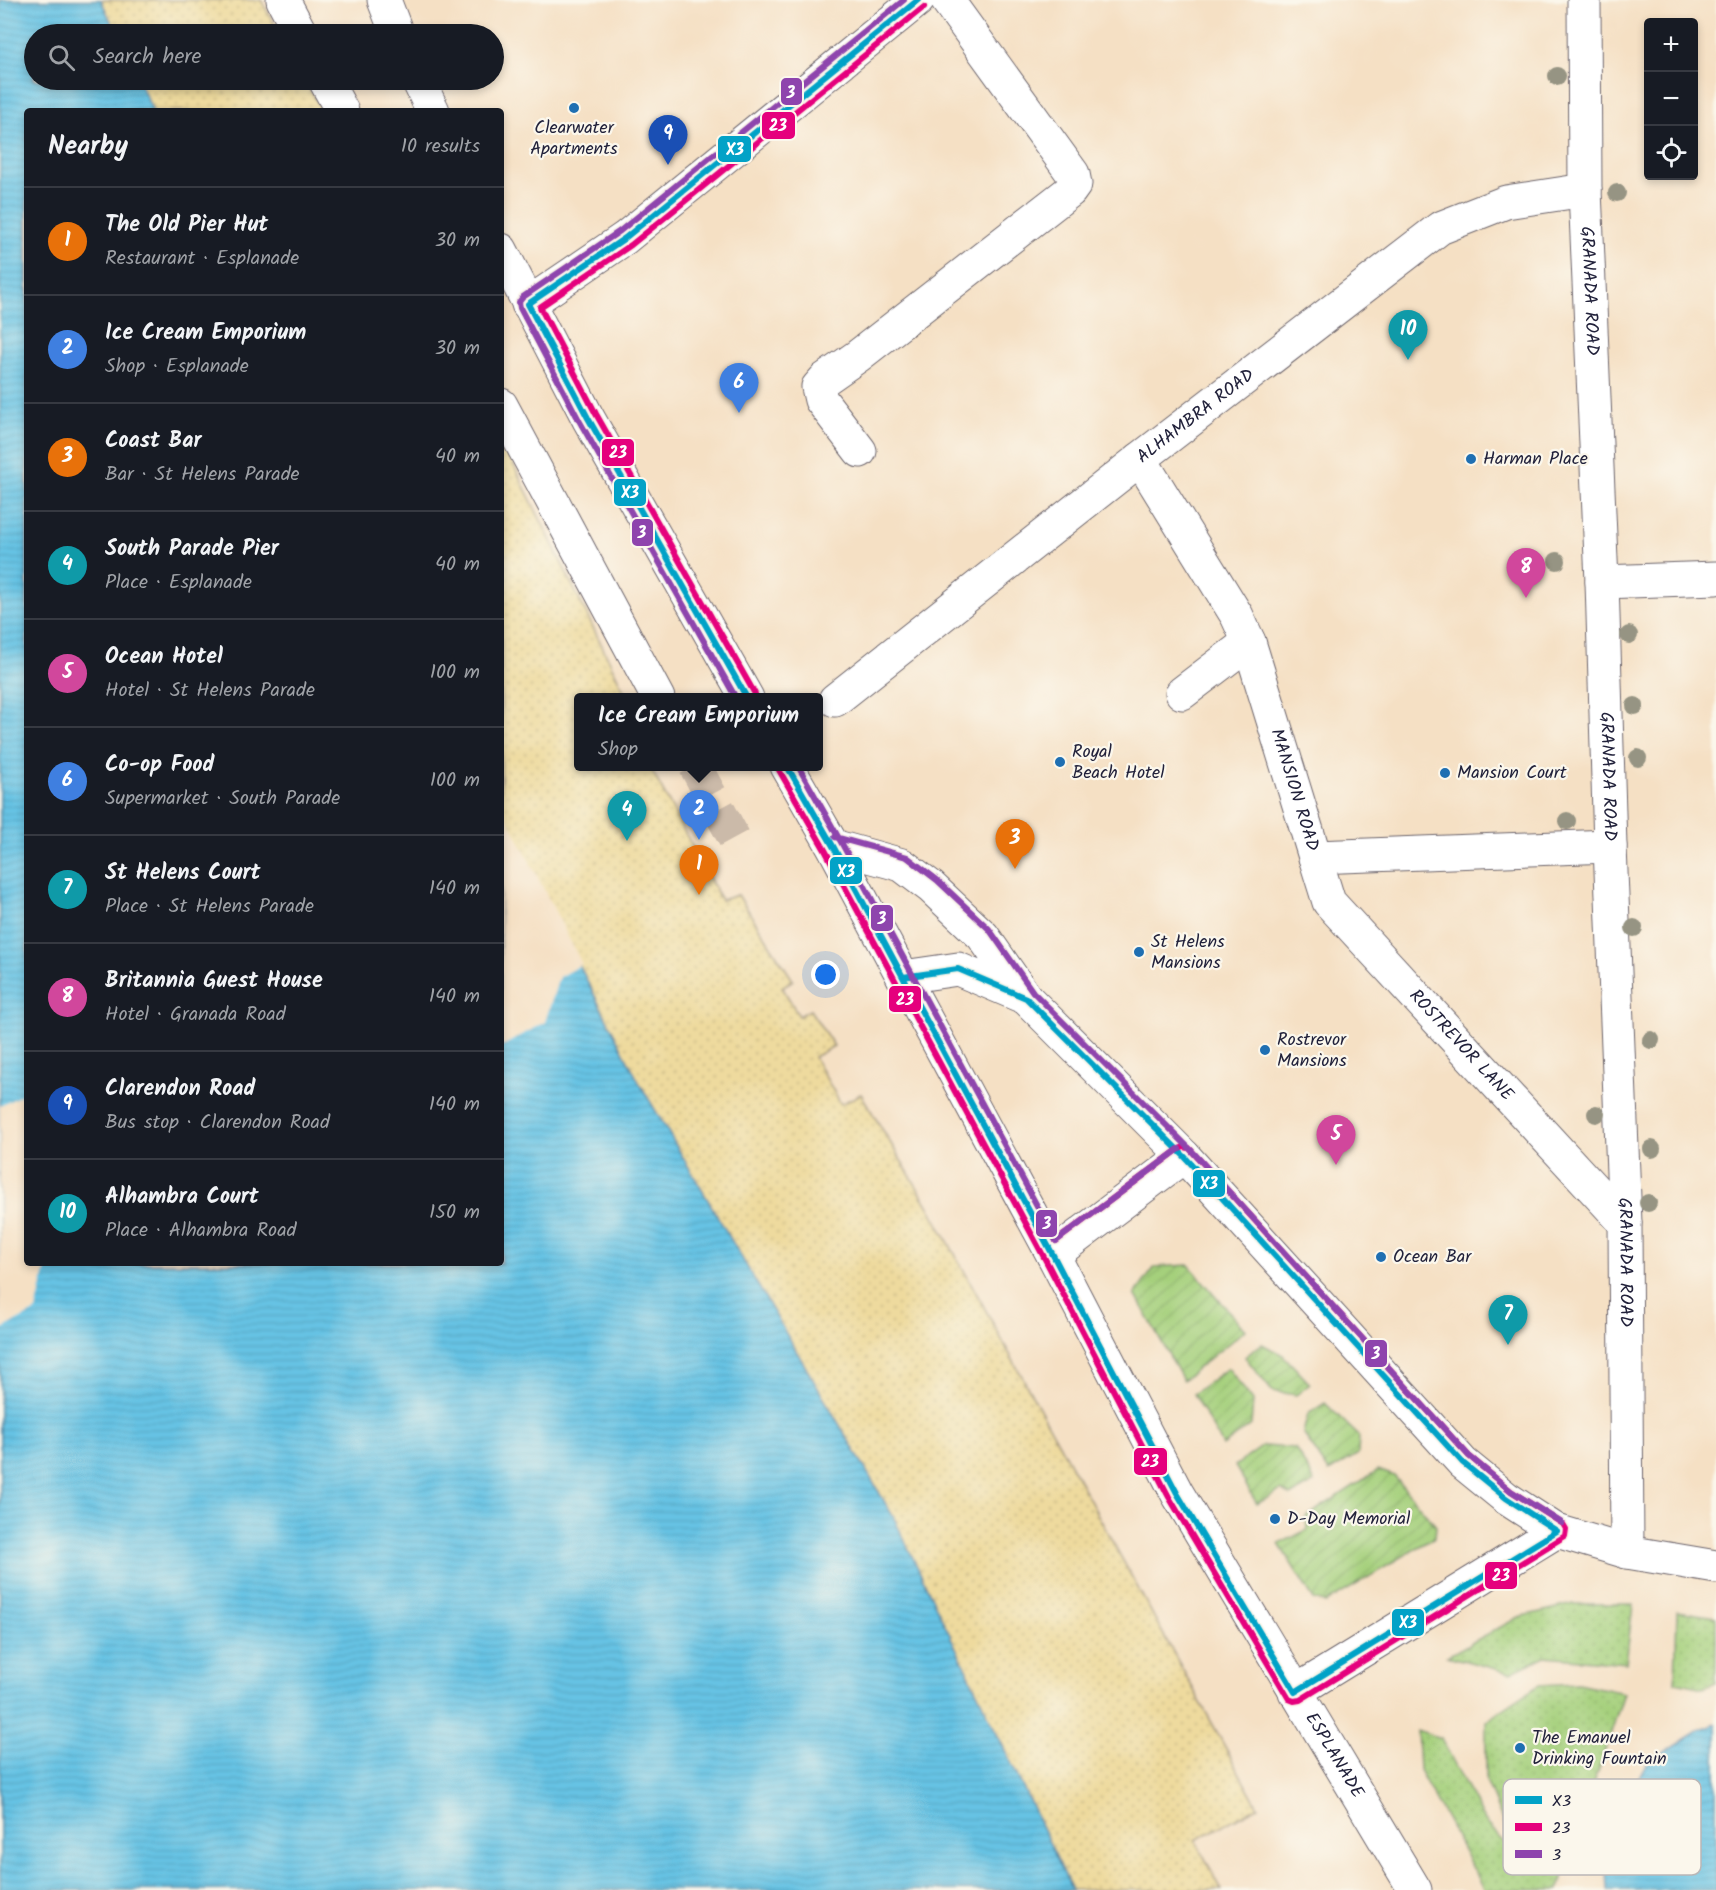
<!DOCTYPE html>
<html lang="en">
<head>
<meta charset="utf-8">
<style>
  body { margin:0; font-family:Kalam,sans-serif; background:#242831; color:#f1f3f6 }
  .controls { position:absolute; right:18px; top:18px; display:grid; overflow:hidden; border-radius:6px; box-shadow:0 3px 9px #0003 }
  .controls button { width:54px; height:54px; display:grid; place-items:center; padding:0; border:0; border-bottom:2px solid #363941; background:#171b24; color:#f1f3f6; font:30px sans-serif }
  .you { position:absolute; left:826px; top:975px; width:21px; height:21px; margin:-15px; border:4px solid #fff; border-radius:50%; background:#1a73e8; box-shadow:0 0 0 9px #1a73e833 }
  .badge { display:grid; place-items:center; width:39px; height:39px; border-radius:50%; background:#1f6fb2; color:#fff; font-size:20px; font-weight:700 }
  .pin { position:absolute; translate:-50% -50px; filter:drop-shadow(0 2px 3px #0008) }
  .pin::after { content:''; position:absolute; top:32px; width:21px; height:18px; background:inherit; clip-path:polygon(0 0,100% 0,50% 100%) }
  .popup { position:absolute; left:574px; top:693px; width:249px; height:78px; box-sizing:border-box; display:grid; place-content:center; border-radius:6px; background:#171b24; filter:drop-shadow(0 2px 4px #0005); font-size:20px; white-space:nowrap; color:#9ea1a6 }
  .popup b { font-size:22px; color:#f1f3f6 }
  .popup::after { content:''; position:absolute; left:50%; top:100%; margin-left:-12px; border:12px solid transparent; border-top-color:#171b24 }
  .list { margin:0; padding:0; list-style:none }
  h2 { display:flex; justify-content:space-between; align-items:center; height:78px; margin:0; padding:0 24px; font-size:26px }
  h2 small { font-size:20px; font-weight:400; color:#9ea1a6 }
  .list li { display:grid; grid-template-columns:39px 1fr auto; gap:18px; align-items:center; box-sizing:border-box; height:108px; padding:0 24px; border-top:2px solid #363941 }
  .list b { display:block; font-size:22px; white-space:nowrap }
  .list p { margin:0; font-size:20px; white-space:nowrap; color:#9ea1a6 }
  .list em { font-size:20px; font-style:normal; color:#9ea1a6 }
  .icon { flex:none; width:33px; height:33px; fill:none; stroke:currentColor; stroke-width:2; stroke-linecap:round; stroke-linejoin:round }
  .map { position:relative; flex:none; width:1716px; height:1890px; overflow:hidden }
  .search { position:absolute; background:#171b24; box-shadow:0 3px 9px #0003; left:24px; top:24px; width:480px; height:66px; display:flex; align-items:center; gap:15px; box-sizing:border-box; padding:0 21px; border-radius:33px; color:#9ea1a6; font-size:22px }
  .panel { position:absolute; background:#171b24; box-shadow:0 3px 9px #0003; left:24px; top:108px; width:480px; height:1158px; border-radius:6px }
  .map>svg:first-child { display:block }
  .sand { fill:url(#sand-dots); stroke:#887e6c; stroke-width:1.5 }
  .park { fill:url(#park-dots); stroke:#64795c; stroke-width:1.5 }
  .garden { fill:url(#garden-furrows); stroke:#64795c; stroke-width:1.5 }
  .water { fill:url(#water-rules); stroke:#447290; stroke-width:1.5 }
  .pier { fill:#f5e0c4 }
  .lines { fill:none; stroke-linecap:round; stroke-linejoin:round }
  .minor-tunnel { stroke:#cbbaa9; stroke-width:33; stroke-dasharray:33 16; stroke-linecap:butt }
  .minor-casing { stroke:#6c646b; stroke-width:35 }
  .major-casing { stroke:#6c646b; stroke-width:35 }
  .minor { stroke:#fff; stroke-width:33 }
  .major { stroke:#fff; stroke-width:33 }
  .bus-1-casing { stroke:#fbf7ec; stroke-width:10 }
  .bus-2-casing { stroke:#fbf7ec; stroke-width:10 }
  .bus-3-casing { stroke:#fbf7ec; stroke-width:10 }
  .bus-1 { stroke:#02a2c7; stroke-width:6 }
  .bus-2 { stroke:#e5007d; stroke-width:6 }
  .bus-3 { stroke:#8e44ad; stroke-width:6 }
  .tree { fill:#969483 }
  .poi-dot { fill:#1f6fb2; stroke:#fbf7ec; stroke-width:2 }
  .labels { text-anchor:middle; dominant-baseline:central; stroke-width:4.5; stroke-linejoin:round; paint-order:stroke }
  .poi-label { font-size:18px; fill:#22223b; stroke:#fbf7ec; text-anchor:start }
  .street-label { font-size:18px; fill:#22223b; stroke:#fbf7ec }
  .key { fill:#fbf7ec; stroke:#bab7b7; stroke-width:1.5 }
  .key-label { font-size:16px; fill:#22223b }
  .line-badge { stroke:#fbf7ec; stroke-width:2 }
  .badge-label { font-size:16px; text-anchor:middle; font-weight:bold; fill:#fff }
</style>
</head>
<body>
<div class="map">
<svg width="1716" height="1890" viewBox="0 0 1716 1890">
  <defs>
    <pattern id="sand-dots" width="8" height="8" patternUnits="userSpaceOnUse" patternTransform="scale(1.5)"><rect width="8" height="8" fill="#eeda9e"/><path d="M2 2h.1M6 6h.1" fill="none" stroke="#ccbb89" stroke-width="1.8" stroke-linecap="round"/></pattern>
    <pattern id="park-dots" width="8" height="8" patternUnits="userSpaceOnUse" patternTransform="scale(1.5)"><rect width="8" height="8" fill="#a5d07c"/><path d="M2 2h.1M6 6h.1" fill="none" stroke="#8eb26c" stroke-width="1.8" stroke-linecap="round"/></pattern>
    <pattern id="garden-furrows" width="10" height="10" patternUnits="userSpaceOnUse" patternTransform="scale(1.5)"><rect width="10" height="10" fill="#a5d07c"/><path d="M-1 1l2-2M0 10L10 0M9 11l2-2" fill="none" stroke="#8eb26c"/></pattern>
    <pattern id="water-rules" width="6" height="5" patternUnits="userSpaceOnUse" patternTransform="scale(1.5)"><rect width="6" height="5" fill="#66c3e4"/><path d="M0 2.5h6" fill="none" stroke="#58a7c4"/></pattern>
  </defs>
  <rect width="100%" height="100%" fill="#fbf7ec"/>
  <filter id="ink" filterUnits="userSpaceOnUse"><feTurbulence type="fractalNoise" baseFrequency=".0167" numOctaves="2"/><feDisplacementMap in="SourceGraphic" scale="12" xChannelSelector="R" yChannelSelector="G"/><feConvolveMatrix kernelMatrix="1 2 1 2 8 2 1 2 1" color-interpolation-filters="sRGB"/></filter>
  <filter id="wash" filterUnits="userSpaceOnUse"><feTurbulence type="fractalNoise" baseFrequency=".008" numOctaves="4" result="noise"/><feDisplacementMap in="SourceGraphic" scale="24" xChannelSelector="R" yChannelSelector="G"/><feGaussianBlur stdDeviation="1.35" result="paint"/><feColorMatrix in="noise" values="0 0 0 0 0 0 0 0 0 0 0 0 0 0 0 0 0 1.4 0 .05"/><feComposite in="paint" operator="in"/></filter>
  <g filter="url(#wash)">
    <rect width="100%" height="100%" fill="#f5e0c4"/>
    <path class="sand" d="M0,0H261L280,34H34V80H305L322,111H27Z
      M501,439L627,697L579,698V766L650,767L721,900L738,895L793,980L782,987L799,1016L810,1010L834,1046L814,1057L841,1104L861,1094L928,1205L1258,1807L1195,1840L1222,1890H912L501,1178Z"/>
    <path class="park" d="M1574,1604H1633L1626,1663L1545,1656L1511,1673L1447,1656L1519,1617Z
      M1677,1611L1716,1617V1683L1703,1688L1675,1682Z
      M1578,1683L1624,1693L1596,1778L1572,1839L1559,1890H1485L1419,1770L1417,1730L1441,1738L1484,1820L1506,1844L1509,1837L1486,1781V1721L1539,1685Z"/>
    <path class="garden" d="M1189,1265L1245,1330L1183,1380L1135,1294L1155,1267Z
      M1262,1344L1283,1355L1310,1384L1296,1395L1272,1391L1245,1357Z
      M1228,1368L1253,1401L1251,1425L1223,1446L1193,1394Z
      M1325,1403L1359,1436L1358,1454L1329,1472L1303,1433L1308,1414Z
      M1263,1446L1295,1448L1315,1482L1291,1496L1281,1490L1257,1504L1235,1466Z
      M1378,1470L1394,1476L1436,1526L1435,1537L1326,1603L1314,1600L1279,1544L1307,1530L1306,1517Z"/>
    <path class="water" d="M0,0H101L117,34H34V80H138L153,111H27V1263H501V812L640,1084L893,1516L1072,1890H0Z
      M1716,1723V1890H1608L1607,1868L1620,1813L1647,1763L1701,1729Z"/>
    <path class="pier" d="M501,809L504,811L582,964L559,977L545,1022L501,1047Z
      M27,1092V1263H47L36,1311L0,1330V1106Z"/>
  </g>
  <g filter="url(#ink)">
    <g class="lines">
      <path class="minor-tunnel" d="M695,766L740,849"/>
      <g class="minor-casing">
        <g id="minor">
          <path d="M283,0L301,34"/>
          <path id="s1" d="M1584,0L1585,190L1602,582L1610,846L1625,1223L1627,1552"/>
          <path d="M325,80L342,111"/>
          <path d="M501,405L658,698"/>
          <path d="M860,451L821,400L818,387L825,379L858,356L1070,191L1075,184L1073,174L947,0"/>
          <path id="s2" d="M1140,459L1237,616L1249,642L1315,857L1610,846"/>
          <path d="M1602,582L1716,578"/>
          <path d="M1182,693L1249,642"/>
          <path id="s3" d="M835,700L1140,459L1440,228L1506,202L1585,190"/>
          <path id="s4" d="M1315,857L1329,902L1625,1223"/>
          <path id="s5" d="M903,977L1053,1255L1177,1493L1415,1890"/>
          <path d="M1053,1255L1184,1156"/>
          <path d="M1295,1692L1557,1531"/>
        </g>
      </g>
      <g class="major-casing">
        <path id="major" d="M384,0L397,34
          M418,80L433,111
          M501,250L588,418L747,698
          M528,304L625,238L918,0
          M787,766L833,846L903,977L958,969L1026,998
          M833,846L902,865L931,887L983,936L1026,998L1184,1156L1463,1463L1506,1498L1557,1531L1627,1552L1716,1567"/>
      </g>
      <use href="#minor" class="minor"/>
      <use href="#major" class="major"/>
      <g class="bus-1-casing">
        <path id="bus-1" d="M747,698L588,418L528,304L625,238L918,0
          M787,766L833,846L903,977
          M958,969L1026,998L1184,1156L1463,1463L1506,1498L1557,1531L1295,1692L1177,1493L1053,1255L903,977Z"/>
      </g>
      <g class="bus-2-casing">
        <path id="bus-2" d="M755,694L596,414L540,307L631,245L924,7
          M779,770L825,850L1045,1259L1169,1497L1289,1699L1294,1701L1300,1700L1565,1536L1566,1529L1563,1524L1511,1491L1469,1456L1189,1148L1184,1147L1179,1149L1056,1241"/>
      </g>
      <g class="bus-3-casing">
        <path id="bus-3" d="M736,698L580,422L520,308L519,302L523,297L620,231L904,0
          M798,766L841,842L1056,1241L1179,1149
          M835,837L907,857L937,880L989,929L1033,992L1191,1150L1469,1456L1511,1491L1562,1523"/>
      </g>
      <use href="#bus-1" class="bus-1"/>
      <use href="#bus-2" class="bus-2"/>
      <use href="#bus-3" class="bus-3"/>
    </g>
    <g class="tree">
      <circle cx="1557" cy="76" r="9"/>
      <circle cx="1617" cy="193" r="9"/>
      <circle cx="1557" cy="561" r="9"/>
      <circle cx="1629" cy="635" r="9"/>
      <circle cx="1635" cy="706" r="9"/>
      <circle cx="1638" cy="758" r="9"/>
      <circle cx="1567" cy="821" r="9"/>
      <circle cx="1634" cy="928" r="9"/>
      <circle cx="1651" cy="1040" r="9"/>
      <circle cx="1596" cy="1114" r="9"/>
      <circle cx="1652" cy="1149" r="9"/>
      <circle cx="1648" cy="1203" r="9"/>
    </g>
  </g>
  <g class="poi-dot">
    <circle cx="574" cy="108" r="6"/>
    <circle cx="1471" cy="459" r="6"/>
    <circle cx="1060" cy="762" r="6"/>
    <circle cx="1445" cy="773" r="6"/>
    <circle cx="1139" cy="952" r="6"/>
    <circle cx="1265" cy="1050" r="6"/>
    <circle cx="1381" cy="1257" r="6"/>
    <circle cx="1275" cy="1519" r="6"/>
    <circle cx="1520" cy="1748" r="6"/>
  </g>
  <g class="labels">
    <g class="poi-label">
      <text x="574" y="128" text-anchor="middle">Clearwater<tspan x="574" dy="21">Apartments</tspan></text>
      <text x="1483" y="459">Harman Place</text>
      <text x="1072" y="752">Royal<tspan x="1072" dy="21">Beach Hotel</tspan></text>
      <text x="1457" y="773">Mansion Court</text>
      <text x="1151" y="942">St Helens<tspan x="1151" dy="21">Mansions</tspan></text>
      <text x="1277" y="1040">Rostrevor<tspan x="1277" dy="21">Mansions</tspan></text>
      <text x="1393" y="1257">Ocean Bar</text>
      <text x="1287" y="1519">D-Day Memorial</text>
      <text x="1532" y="1738">The Emanuel<tspan x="1532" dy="21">Drinking Fountain</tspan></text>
    </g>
    <g class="street-label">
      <text stroke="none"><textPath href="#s1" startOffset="291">GRANADA ROAD</textPath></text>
      <text stroke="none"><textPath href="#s3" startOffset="459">ALHAMBRA ROAD</textPath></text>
      <text stroke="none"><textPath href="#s1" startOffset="777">GRANADA ROAD</textPath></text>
      <text stroke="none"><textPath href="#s2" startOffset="368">MANSION ROAD</textPath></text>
      <text stroke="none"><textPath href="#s4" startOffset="242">ROSTREVOR LANE</textPath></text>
      <text stroke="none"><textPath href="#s1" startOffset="1263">GRANADA ROAD</textPath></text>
      <text stroke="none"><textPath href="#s5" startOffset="890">ESPLANADE</textPath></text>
    </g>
  </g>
  <rect x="1503" y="1779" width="198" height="96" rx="9" class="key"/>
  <rect x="1515" y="1796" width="27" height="8" fill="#02a2c7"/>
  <rect x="1515" y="1823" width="27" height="8" fill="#e5007d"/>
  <rect x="1515" y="1850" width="27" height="8" fill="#8e44ad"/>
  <g class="key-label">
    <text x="1552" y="1806">X3</text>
    <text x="1552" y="1833">23</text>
    <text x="1552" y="1860">3</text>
  </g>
  <g class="line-badge">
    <rect x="780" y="77" width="23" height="29" rx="6" fill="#8e44ad"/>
    <rect x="761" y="111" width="35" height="29" rx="6" fill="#e5007d"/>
    <rect x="717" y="135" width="35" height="28" rx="6" fill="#02a2c7"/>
    <rect x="601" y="438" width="34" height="29" rx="6" fill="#e5007d"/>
    <rect x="613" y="478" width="34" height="29" rx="6" fill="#02a2c7"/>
    <rect x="631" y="518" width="23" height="29" rx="6" fill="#8e44ad"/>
    <rect x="829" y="856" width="34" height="29" rx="6" fill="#02a2c7"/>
    <rect x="870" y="904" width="24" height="28" rx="6" fill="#8e44ad"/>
    <rect x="888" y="985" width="34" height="28" rx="6" fill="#e5007d"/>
    <rect x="1192" y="1169" width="34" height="29" rx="6" fill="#02a2c7"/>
    <rect x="1035" y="1209" width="23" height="29" rx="6" fill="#8e44ad"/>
    <rect x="1364" y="1339" width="24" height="29" rx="6" fill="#8e44ad"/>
    <rect x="1133" y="1447" width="35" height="29" rx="6" fill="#e5007d"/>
    <rect x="1484" y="1561" width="34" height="29" rx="6" fill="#e5007d"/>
    <rect x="1391" y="1608" width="34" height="29" rx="6" fill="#02a2c7"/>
  </g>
  <g class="badge-label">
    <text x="791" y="98">3</text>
    <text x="778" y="131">23</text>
    <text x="735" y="155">X3</text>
    <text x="618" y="458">23</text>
    <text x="630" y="498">X3</text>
    <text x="642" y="538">3</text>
    <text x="846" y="877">X3</text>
    <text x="882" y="924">3</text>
    <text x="905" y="1005">23</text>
    <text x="1209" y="1189">X3</text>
    <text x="1047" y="1229">3</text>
    <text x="1376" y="1359">3</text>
    <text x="1150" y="1467">23</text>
    <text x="1501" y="1581">23</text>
    <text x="1408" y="1628">X3</text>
  </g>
</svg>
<div class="controls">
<button>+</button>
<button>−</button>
<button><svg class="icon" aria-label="locate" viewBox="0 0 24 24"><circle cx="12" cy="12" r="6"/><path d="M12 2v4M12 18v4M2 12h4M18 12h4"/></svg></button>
</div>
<div class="you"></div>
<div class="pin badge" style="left:699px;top:895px;background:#e8710a">1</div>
<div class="pin badge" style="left:699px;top:840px;background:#3f7fe0">2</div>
<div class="popup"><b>Ice Cream Emporium</b>Shop</div>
<div class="pin badge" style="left:1015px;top:869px;background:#e8710a">3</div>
<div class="pin badge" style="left:627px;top:841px;background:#0f9aa8">4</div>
<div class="pin badge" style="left:1336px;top:1165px;background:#d1479c">5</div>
<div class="pin badge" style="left:739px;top:413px;background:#3f7fe0">6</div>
<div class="pin badge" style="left:1508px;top:1345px;background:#0f9aa8">7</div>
<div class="pin badge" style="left:1526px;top:598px;background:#d1479c">8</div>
<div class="pin badge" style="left:668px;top:165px;background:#1a4fb4">9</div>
<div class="pin badge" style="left:1408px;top:360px;background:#0f9aa8">10</div>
<div class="search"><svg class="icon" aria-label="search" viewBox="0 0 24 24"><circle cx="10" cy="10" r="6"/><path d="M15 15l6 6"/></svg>Search here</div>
<section class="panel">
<h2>Nearby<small>10 results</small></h2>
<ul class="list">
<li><span class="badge" style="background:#e8710a">1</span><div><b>The Old Pier Hut</b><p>Restaurant · Esplanade</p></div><em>30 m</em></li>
<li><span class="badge" style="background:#3f7fe0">2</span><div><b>Ice Cream Emporium</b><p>Shop · Esplanade</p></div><em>30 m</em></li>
<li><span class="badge" style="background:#e8710a">3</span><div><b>Coast Bar</b><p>Bar · St Helens Parade</p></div><em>40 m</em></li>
<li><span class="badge" style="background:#0f9aa8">4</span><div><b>South Parade Pier</b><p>Place · Esplanade</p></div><em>40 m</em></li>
<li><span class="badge" style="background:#d1479c">5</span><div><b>Ocean Hotel</b><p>Hotel · St Helens Parade</p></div><em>100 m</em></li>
<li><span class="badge" style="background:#3f7fe0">6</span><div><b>Co-op Food</b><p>Supermarket · South Parade</p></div><em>100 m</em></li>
<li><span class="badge" style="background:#0f9aa8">7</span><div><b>St Helens Court</b><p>Place · St Helens Parade</p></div><em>140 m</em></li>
<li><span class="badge" style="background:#d1479c">8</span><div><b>Britannia Guest House</b><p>Hotel · Granada Road</p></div><em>140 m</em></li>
<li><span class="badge" style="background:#1a4fb4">9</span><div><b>Clarendon Road</b><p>Bus stop · Clarendon Road</p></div><em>140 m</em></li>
<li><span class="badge" style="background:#0f9aa8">10</span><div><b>Alhambra Court</b><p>Place · Alhambra Road</p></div><em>150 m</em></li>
</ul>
</section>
</div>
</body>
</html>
